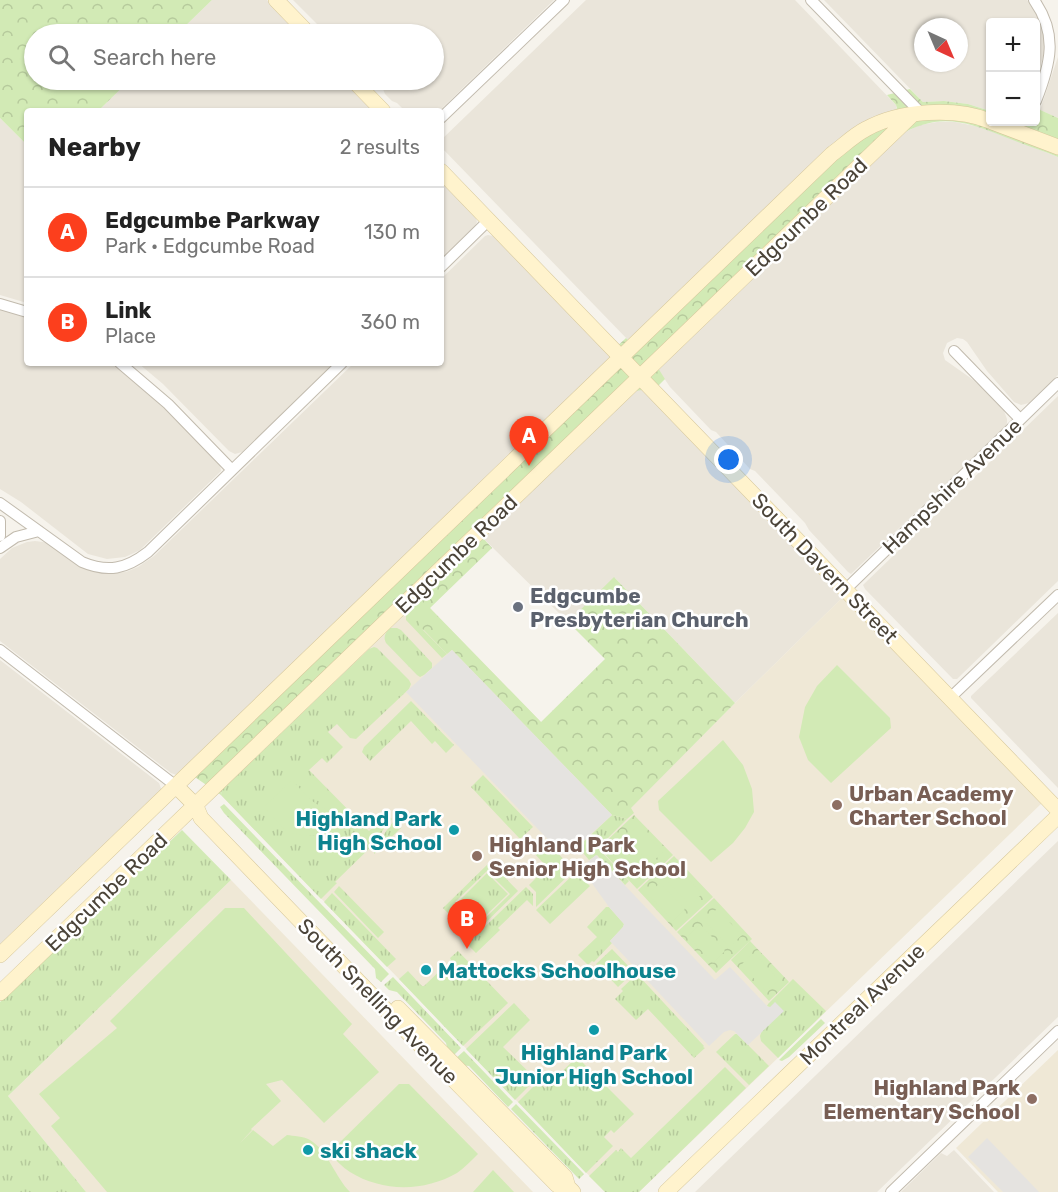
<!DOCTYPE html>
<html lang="en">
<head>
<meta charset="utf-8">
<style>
  body { margin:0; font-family:Rubik,sans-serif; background:#f2f2f2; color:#222 }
  .controls { position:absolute; right:18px; top:18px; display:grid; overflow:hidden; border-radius:6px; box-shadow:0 2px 4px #0004 }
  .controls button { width:54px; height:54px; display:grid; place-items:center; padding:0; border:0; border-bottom:2px solid #e0e0e0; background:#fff; color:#222; font:30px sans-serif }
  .compass { position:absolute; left:914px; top:18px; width:54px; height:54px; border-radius:50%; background:#fff; box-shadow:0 2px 4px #0004; rotate:136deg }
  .you { position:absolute; left:729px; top:460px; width:21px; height:21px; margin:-15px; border:4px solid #fff; border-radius:50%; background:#1a73e8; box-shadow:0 0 0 9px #1a73e833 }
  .badge { display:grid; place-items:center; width:39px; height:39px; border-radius:50%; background:#fc3f1d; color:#fff; font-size:20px; font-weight:700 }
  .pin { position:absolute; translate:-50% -50px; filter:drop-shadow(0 2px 3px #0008) }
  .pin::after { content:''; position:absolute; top:32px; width:21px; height:18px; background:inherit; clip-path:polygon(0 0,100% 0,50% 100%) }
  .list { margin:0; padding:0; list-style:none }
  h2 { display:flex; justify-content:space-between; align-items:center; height:78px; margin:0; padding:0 24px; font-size:26px }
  h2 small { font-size:20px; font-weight:400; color:#767676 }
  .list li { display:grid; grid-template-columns:39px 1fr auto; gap:18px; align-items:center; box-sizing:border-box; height:90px; padding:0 24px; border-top:2px solid #e0e0e0 }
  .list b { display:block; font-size:22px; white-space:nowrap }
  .list p { margin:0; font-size:20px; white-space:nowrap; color:#767676 }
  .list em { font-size:20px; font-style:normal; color:#767676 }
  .icon { flex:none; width:33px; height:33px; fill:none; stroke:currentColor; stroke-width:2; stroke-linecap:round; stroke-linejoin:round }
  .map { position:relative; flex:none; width:1058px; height:1192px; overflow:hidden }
  .search { position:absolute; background:#fff; box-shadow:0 2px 4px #0004; left:24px; top:24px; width:420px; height:66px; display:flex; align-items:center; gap:15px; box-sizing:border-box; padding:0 21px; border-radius:33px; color:#767676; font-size:22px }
  .panel { position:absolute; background:#fff; box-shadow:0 2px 4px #0004; left:24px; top:108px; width:420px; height:258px; border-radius:6px }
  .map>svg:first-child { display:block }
  .residential { fill:#eae5da; fill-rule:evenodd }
  .education { fill:#efe8d6 }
  .grass { fill:url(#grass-tufts); fill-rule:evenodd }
  .forest { fill:url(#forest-crowns) }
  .garden { fill:#d2eab5 }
  .parking { fill:#e5e3e0 }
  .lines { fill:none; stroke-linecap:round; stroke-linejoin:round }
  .street-casing { stroke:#c2bbae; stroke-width:12 }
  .secondary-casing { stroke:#d6c79b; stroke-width:16 }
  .street { stroke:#fff; stroke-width:10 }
  .secondary { stroke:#fff3cd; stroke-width:15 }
  .worship-dot { fill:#6b7280; stroke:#fff; stroke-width:2 }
  .education-dot { fill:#8d6e63; stroke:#fff; stroke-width:2 }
  .culture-dot { fill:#0f9aa8; stroke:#fff; stroke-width:2 }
  .labels { text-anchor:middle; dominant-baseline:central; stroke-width:5; stroke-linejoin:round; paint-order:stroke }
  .street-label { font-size:21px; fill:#4b4439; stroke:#fff }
  .worship-label { font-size:21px; font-weight:bold; fill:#5b616d; stroke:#fff; text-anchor:start }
  .education-label { font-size:21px; font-weight:bold; fill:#785e54; stroke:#fff; text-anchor:start }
  .culture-label { font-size:21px; font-weight:bold; fill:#0d838f; stroke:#fff; text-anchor:start }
</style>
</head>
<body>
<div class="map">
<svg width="1058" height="1192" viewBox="0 0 1058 1192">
  <defs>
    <pattern id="grass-tufts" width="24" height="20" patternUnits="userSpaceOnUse" patternTransform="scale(1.5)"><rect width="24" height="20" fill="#d2eab5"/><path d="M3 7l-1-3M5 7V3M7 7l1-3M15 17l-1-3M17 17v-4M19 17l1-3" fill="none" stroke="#b6ca9c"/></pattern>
    <pattern id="forest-crowns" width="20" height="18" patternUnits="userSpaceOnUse" patternTransform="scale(1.5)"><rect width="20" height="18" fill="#d2eab5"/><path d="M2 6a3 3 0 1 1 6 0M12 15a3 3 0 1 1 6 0" fill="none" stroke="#b6ca9c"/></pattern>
  </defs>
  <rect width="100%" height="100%" fill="#f6f3ec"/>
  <path class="residential" d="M212,0H267L300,34H177Z
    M293,0H554L439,111H405L397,103L392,101L385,94L383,89L374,80H434V34H327Z
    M586,0H795L896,105L897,109L630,342L441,147V140Z
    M824,0H1027L1035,9L1039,17L1046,45L1040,68L1036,80V22H990V111L968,104L944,101L923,102ZM923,27H959V63H923Z
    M1058,57V118L1040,110Z
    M130,80H344L374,111H98Z
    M0,118L27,145V303L0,295Z
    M937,122H955L980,127L1058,157V375L1029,403L1021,405L1014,402L987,371L967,342L963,339L957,338L947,343L943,353L945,360L972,379L980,386L1004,411L1007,419V423L1005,427L851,574L848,572L809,530L805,523L755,471L750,469L716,432L711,430L670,387L658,369L903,133L920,125Z
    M441,180L476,218L477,222L475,226L441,259Z
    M488,235L493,236L609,354V360L179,776L171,773L0,641V559L12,548L27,542L35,541L43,542L53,545L105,573L126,572L138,567L154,556L354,363H441V279L485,236Z
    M0,309L27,317V363H114L143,385L220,464L221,471L219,473L140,550L134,553L125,557L107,559L88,554L21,502L0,489Z
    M138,363H334L242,452L235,454L229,451L163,384Z
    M639,390H642L844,596L735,703L615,578L568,622L483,538L636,391Z
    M1058,396V581L957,679H953L865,589L863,585Z
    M1058,613V788L971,698V696Z
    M0,660L159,783L162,791L0,948Z
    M1058,841V1017L877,1192H695Z
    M954,1150L994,1192H901L941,1153L947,1156Z"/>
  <path class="education" d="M844,596L1043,802L639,1192H605L221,795L222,790L420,598L541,722L630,808L735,703Z
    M231,880L533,1192H86L8,1096Z
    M1058,1050V1192H998L956,1148Z"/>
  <path class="grass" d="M420,598L430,608L423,630L447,654L442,658L406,620V612Z
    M390,628H397L401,630L432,663V668L424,675L420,677L417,675L386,643C383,637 385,633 390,628Z
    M374,647L377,648L409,680L411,684L409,689L356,739L350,738L337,724L328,732L343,747L327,763L322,758L309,770L369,831L387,814L392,819L386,825L376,842L335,882L337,883L321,899L221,795L222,790L369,649Z
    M411,701L454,745L446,753L435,741L432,744L411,721L370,761L362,752L364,747Z
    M483,775L533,827L520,839L471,787Z
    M224,804L389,974L381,982L376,978L375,969L224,813L220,807Z
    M612,815L627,819L598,848L629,881L625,885L597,855L589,860L579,848L580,845Z
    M394,821L401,828L374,854V848C382,840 386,829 394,821Z
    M182,830L231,880L8,1096L86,1192H0V1002Z
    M544,839L574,870L536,907V892L529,885L547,867L532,851Z
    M490,862L518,891L471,937L443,908ZM487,871L510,894L478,925L455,902Z
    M576,872L590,886L550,924L536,910Z
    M487,873L508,894L478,923L458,902Z
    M339,886L384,932L378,938L334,892Z
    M526,887L533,894V906L527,900L498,928L500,930L476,953L467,944Z
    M332,893L396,959L387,967L324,902Z
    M606,907H609L624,924L623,927L610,941L612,943L594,962L592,961L588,965L578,955L597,937L587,927Z
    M612,949L634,972L618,987L596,964Z
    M458,951L508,1003L463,1046L399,979L408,971L422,986H424L451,960L450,958Z
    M637,974L704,1046L703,1047L705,1048L694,1058L648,1009L636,1020L615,999L623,991L621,989Z
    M393,977L461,1048L453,1056L448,1051L446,1043L397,992L389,990L384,985Z
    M793,979L826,1011L778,1058L761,1041L760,1036L770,1007L767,1006L768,1004Z
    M514,1003L530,1020L503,1047L536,1079L515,1100L466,1049Z
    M821,1019L825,1023L789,1057L782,1061L779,1060Z
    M735,1034H737L769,1066L749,1085L716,1052Z
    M464,1051L513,1102L508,1107L469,1066L461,1065L455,1059Z
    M577,1057L634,1114L614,1133L611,1130L604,1137L613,1146L586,1173L518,1102L538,1082L545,1088Z
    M725,1067L746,1088L639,1192H605L589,1176L616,1150L618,1152L621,1148L631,1158Z
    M516,1104L584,1174L579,1179L511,1109Z"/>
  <path class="forest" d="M0,0H212L177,34H34V80H130L98,111H27V145L0,118Z
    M910,89L923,102L944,101L968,104L990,111V122H1036V108L1058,118V157C1040,150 1022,144 1005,137C965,121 938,112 898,136L658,368L665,379L649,395L642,390L636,391L483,538L492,548L430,608L541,722L605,659L568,622L614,577L735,703L631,808L634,813L627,819L612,815L452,650L447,654L419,625C420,616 422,612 429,608L420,599L222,790L221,795L186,771L609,360V354L626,338L629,341L879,116L896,110L897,108L896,105L887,95Z
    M634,815L673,855L637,889L599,848Z
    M674,856L713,897L676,931L638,890Z
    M714,898L752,939L716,973L677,932Z
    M750,941L789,982L769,1001L731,960Z"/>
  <path class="garden" d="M837,665L890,718L891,728L831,783L808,760L799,737L805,707L817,686Z
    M723,740L743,765L752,789L754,812L745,828L733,843L711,862L659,810L658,801Z
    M292,780C298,786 303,793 310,799C321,809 327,805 336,822L330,835L306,836L287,832L264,807Z
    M638,826L663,852L650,864L625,837Z
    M621,841L646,867L634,879L609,852Z
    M677,867L702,894L690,905L665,879Z
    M660,883L685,909L673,921L648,894Z
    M225,908H244L352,1024L343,1034L379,1072L324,1123L282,1080L266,1084L281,1101L251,1129L252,1130L240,1143L253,1130L273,1146L287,1135C293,1136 304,1136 310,1140C328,1151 335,1177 350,1192H107L51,1126L60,1118L39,1094L117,1028L110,1021Z
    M717,909L742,935L729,947L704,920Z
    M700,924L725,951L713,963L688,936Z
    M754,953L779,980L766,991L741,965Z
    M399,1084H409L478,1154C471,1161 464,1168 457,1173C424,1192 382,1192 350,1172C342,1167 336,1160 329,1153Z
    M493,1170L514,1192H473Z"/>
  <path class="parking" d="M452,650L612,815L571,852L565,849L561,853L406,692Z
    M596,855L715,980L730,967L768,1007H770L775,1002L784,1011L748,1045L734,1031L730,1030L724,1032L709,1046L610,941L623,927L624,924L609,907L581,868Z
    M987,1138L1039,1192H1003L968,1157Z"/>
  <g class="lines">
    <g class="street-casing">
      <path id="street" d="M811,0L921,113
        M1034,0C1058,34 1051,63 1036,101
        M441,118L564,0
        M441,267L489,220
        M0,304L27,312
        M954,351L1020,419
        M120,363L168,404L232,470
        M0,503L82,562C108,573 126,569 148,552L342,363
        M0,521V536
        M0,548L16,537L39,531
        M845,590L1058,383
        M0,650L176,786
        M950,698L1058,595
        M891,1192L1058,1031"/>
    </g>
    <g class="secondary-casing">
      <path id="secondary" d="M276,0L309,34
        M353,80L383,111
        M992,122L1058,147
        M441,171L1058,810
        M176,786L196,806L201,818L443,1069L557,1185L568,1187
        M0,955L832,154C843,146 854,135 866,129C900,110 955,107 990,121
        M0,993L912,115
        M398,1008L565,1177L568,1187L573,1192
        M666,1192L1058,816"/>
    </g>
    <use href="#street" class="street"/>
    <use href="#secondary" class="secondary"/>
  </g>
  <circle class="worship-dot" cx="518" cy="607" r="6"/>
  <g class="education-dot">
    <circle cx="837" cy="805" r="6"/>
    <circle cx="477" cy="856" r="6"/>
    <circle cx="1032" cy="1099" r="6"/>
  </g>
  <g class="culture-dot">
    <circle cx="454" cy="830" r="6"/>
    <circle cx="426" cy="970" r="6"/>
    <circle cx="594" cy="1030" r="6"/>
    <circle cx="308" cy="1150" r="6"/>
  </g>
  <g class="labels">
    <g class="street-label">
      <text transform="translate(806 217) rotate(-44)">Edgcumbe Road</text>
      <text transform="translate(952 486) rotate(-44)">Hampshire Avenue</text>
      <text transform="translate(456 554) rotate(-44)">Edgcumbe Road</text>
      <text transform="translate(825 568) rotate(46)">South Davern Street</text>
      <text transform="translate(106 892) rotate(-44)">Edgcumbe Road</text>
      <text transform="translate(378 1001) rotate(46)">South Snelling Avenue</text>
      <text transform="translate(862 1004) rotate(-44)">Montreal Avenue</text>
    </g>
    <g class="worship-label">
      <text x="530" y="595">Edgcumbe<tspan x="530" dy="24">Presbyterian Church</tspan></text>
    </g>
    <g class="education-label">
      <text x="849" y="793">Urban Academy<tspan x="849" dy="24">Charter School</tspan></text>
      <text x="489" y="844">Highland Park<tspan x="489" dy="24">Senior High School</tspan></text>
      <text x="1020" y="1087" text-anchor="end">Highland Park<tspan x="1020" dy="24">Elementary School</tspan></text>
    </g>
    <g class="culture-label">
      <text x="442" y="818" text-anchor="end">Highland Park<tspan x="442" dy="24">High School</tspan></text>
      <text x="438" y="970">Mattocks Schoolhouse</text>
      <text x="594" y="1052" text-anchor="middle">Highland Park<tspan x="594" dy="24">Junior High School</tspan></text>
      <text x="320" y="1150">ski shack</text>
    </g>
  </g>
</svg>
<div class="controls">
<button>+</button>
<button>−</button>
</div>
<svg class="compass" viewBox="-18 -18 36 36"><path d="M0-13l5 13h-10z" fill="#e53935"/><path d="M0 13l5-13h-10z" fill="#767676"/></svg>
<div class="you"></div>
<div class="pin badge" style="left:529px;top:466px">A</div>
<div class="pin badge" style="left:467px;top:949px">B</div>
<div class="search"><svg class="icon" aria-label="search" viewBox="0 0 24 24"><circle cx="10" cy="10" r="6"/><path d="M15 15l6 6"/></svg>Search here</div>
<section class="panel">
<h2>Nearby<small>2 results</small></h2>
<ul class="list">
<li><span class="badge">A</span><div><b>Edgcumbe Parkway</b><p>Park · Edgcumbe Road</p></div><em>130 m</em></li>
<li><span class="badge">B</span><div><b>Link</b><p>Place</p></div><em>360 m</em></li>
</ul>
</section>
</div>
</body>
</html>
